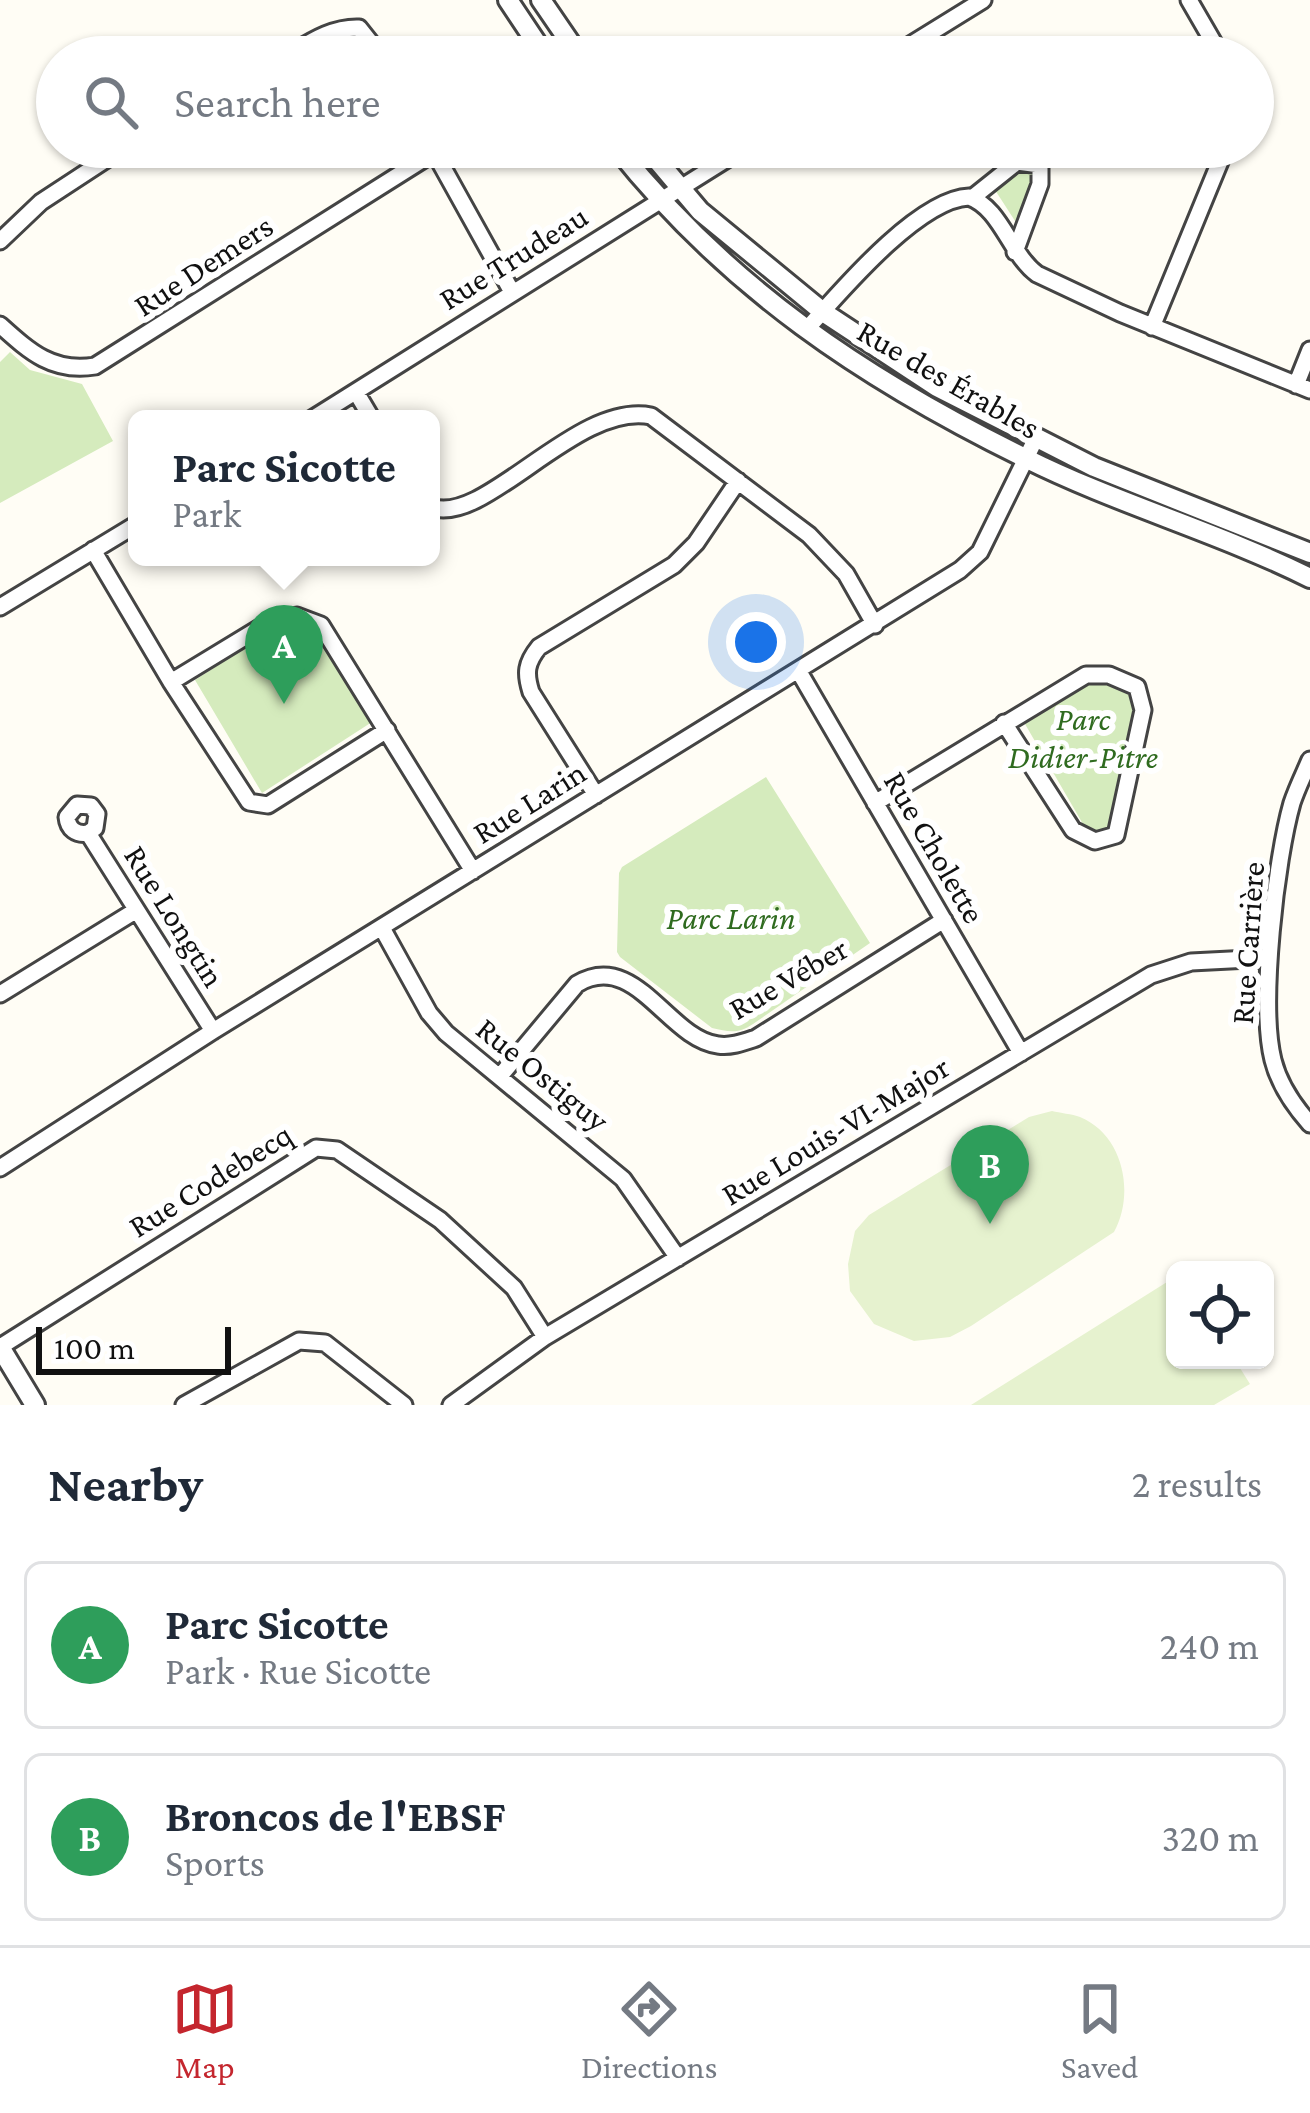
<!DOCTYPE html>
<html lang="en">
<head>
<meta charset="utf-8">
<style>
  body { margin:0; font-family:"Crimson Pro",serif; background:#f6f6f7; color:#1f2937 }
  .controls { position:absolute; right:36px; bottom:36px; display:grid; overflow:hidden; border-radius:18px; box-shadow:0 3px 9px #0004 }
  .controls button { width:108px; height:108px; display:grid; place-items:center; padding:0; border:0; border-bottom:3px solid #e0e1e3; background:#fff; color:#1f2937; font:60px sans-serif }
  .scale { position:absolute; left:36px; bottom:30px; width:195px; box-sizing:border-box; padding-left:12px; border:6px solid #111; border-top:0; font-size:33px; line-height:42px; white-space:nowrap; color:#111; -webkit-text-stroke:9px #fff; paint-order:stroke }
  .you { position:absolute; left:756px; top:642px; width:42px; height:42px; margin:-30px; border:9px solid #fff; border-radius:50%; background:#1a73e8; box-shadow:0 0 0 18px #1a73e833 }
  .badge { display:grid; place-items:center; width:78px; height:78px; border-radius:50%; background:#c4262e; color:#fff; font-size:39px; font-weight:700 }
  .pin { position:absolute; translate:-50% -99px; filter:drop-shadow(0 3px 6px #0008) }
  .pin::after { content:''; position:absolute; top:63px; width:42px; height:36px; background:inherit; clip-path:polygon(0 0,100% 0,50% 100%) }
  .popup { position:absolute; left:128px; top:410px; width:312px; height:156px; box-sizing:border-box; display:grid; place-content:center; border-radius:18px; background:#fff; filter:drop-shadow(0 3px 9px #0005); font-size:39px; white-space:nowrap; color:#747a83 }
  .popup b { font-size:45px; color:#1f2937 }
  .popup::after { content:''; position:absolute; left:50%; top:100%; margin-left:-24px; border:24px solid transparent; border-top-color:#fff }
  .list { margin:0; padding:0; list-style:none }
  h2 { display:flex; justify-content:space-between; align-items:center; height:156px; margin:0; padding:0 48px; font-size:51px }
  h2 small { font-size:39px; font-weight:400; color:#747a83 }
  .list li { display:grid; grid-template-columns:78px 1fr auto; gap:36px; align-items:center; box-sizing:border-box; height:168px; margin:0 24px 24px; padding:0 24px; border:3px solid #e0e1e3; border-radius:18px }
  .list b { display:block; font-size:45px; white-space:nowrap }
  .list p { margin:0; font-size:39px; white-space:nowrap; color:#747a83 }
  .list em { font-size:39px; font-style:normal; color:#747a83 }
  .icon { flex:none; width:66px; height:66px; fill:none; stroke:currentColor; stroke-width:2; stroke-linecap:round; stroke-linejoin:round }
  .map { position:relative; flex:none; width:1310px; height:1405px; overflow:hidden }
  .search { position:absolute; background:#fff; box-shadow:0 3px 9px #0004; left:36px; right:36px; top:36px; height:132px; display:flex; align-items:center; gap:30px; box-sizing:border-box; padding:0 42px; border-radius:66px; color:#747a83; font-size:45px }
  .sheet { height:540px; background:#fff }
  nav { display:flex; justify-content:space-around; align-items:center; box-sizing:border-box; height:168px; border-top:3px solid #e0e1e3; background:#fff; font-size:33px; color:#747a83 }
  nav a { display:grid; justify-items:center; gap:6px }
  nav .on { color:#c4262e }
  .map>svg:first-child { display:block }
  .green { fill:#d5ebbd }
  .pitch { fill:#e6f2cf }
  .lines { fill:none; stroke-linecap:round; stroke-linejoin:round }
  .minor-casing { stroke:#444; stroke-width:21 }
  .tertiary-casing { stroke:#444; stroke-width:24 }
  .minor { stroke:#fff; stroke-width:15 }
  .tertiary { stroke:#fff; stroke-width:18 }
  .labels { text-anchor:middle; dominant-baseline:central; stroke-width:12; stroke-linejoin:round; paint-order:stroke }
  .street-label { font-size:33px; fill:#111; stroke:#fff }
  .park-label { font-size:33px; font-style:italic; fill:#2f6b1f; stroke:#fff }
</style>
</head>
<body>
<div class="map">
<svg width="1310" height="1405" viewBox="0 0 1310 1405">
  <rect width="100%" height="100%" fill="#fffdf5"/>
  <path class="green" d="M1018,168L1032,171L1034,183L1017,224L995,190Z
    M10,352L30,370L82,384L113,441L0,503V362Z
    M282,624L308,626L315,631L372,722L262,793L195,680Z
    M1085,682L1116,683L1130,691L1134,706L1109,825L1104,831H1087L1025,724Z
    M766,777L870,943L753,1024C738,1034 729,1032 712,1028L620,957L617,952L619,873L622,867Z"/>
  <path class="pitch" d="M1052,1111C1060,1113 1072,1114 1080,1117C1124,1135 1135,1194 1114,1232L971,1326L950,1337L914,1341L874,1324L850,1291L848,1264L855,1231L869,1215L1029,1117Z
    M1175,1277V1360H1235L1250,1384L1214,1405H971Z"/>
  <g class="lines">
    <g class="minor-casing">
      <path id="minor" d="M1189,0L1222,57
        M285,57C309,43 331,27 359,28L382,57
        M891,57L983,0
        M432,148L512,292
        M972,198L1017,162L1040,165V184L1015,252
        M0,241L41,202L125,147
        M0,325C30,352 53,373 95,366L435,152
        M1152,327L1226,147
        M807,329C840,292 918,199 969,197C1001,208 1010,254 1037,274L1120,313L1310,390
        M1296,385L1310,350
        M356,392L372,419
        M312,419L746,147
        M431,507C485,527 576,401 651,416L809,535L846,574L875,625
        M93,550L171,682L249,802L268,805L387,730
        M0,607L137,524
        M798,670L1021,1053
        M171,682L273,620L297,616L321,625L473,871
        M1310,760C1304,774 1297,788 1292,803C1276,859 1259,1004 1273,1060C1279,1084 1294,1106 1310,1124
        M596,795L531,692C525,673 526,663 539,647L674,565L696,543L738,481
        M875,803L1086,675H1109L1137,687L1143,710L1116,835L1095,841L1073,830L1004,723
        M88,833L95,828L97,814L91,806L77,805L67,817C68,829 76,835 88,833L213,1031
        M382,928L429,1013L446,1033L623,1179L678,1258
        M0,994L135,911
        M501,1075L577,984C635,949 668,1039 718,1045C731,1047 744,1042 756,1038L944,920
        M0,1168L213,1031L960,570L980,552L1036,438
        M0,1347L316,1148L337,1150L440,1220L514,1288L545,1337
        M184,1405L299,1341L325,1343L404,1405
        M451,1405L545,1337L1151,975L1191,962L1269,958"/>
    </g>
    <g class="tertiary-casing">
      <path id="tertiary" d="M508,0L546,57
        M541,0L580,57
        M616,147C728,288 864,379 1025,458C1117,504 1218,532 1310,578
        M646,147L700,211L823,312L937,387L1094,467L1310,553
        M0,1347L35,1405"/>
    </g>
    <use href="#minor" class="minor"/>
    <use href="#tertiary" class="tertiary"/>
  </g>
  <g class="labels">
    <g class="street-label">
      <text transform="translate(513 257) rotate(-32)">Rue Trudeau</text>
      <text transform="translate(203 265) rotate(-33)">Rue Demers</text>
      <text transform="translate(949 379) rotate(30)">Rue des Érables</text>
      <text transform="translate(529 802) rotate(-32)">Rue Larin</text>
      <text transform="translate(935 847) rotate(60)">Rue Cholette</text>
      <text transform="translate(175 916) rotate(58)">Rue Longtin</text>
      <text transform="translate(1247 943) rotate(-86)">Rue Carrière</text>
      <text transform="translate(788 978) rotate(-30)">Rue Véber</text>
      <text transform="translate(543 1074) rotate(39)">Rue Ostiguy</text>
      <text transform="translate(835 1130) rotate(-31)">Rue Louis-VI-Major</text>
      <text transform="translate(210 1180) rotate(-32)">Rue Codebecq</text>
    </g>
    <g class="park-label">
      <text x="1083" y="718">Parc<tspan x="1083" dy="38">Didier-Pitre</tspan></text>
      <text x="731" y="917">Parc Larin</text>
    </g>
  </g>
</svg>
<div class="controls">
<button><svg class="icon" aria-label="locate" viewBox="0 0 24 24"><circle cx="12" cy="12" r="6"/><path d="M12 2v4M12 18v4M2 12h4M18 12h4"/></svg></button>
</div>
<div class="scale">100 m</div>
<div class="you"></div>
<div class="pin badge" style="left:284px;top:704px;background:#2e9e5b">A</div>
<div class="popup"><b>Parc Sicotte</b>Park</div>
<div class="pin badge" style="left:990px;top:1224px;background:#2e9e5b">B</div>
<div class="search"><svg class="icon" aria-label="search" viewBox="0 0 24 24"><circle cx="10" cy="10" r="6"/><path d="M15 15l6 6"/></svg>Search here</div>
</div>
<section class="sheet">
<h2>Nearby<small>2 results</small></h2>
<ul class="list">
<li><span class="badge" style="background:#2e9e5b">A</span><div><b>Parc Sicotte</b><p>Park · Rue Sicotte</p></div><em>240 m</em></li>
<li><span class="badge" style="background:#2e9e5b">B</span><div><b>Broncos de l'EBSF</b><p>Sports</p></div><em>320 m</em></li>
</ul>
</section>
<nav>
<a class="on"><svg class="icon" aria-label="map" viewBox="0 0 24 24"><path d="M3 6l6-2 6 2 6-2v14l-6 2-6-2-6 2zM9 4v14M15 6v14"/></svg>Map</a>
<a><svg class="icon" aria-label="directions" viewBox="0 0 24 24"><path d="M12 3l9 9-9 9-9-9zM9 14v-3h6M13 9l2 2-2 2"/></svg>Directions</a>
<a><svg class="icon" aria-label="saved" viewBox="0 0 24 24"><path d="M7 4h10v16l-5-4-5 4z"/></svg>Saved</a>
</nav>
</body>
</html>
